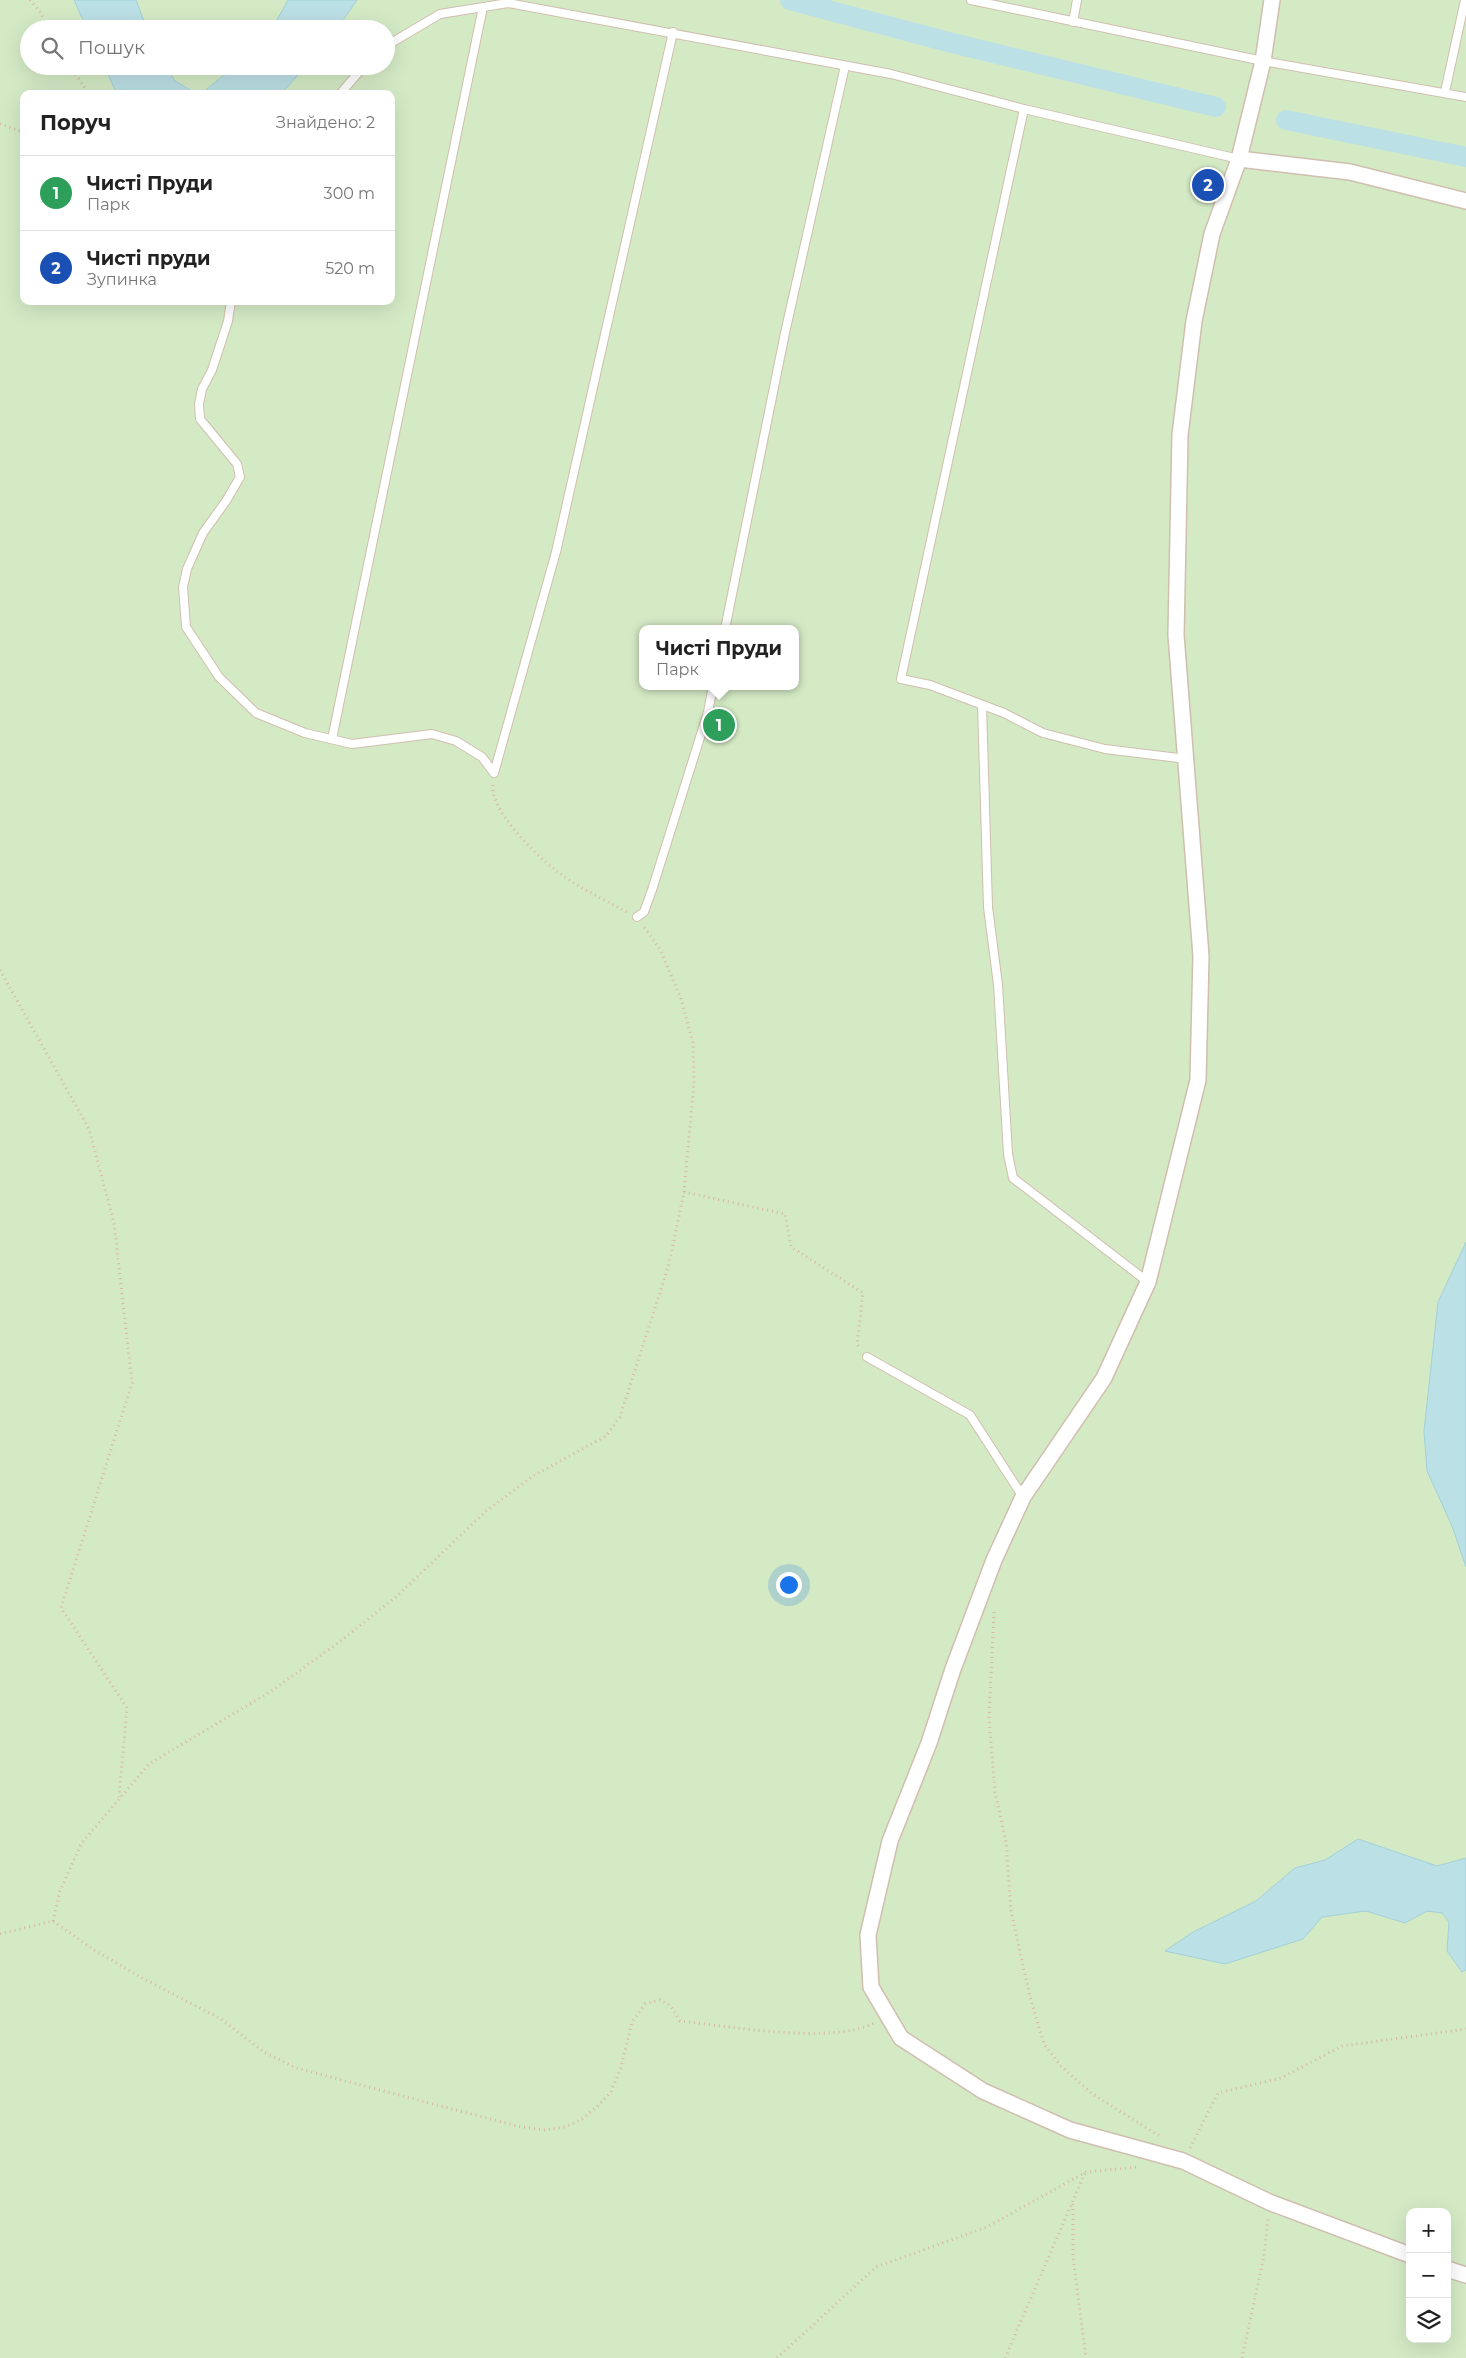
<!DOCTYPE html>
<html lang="uk">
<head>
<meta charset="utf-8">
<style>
  body { margin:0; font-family:Montserrat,sans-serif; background:#f6f6f6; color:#222 }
  .controls { position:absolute; right:15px; bottom:15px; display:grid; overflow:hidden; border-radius:10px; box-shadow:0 5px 20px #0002 }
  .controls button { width:45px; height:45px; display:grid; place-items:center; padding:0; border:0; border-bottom:1px solid #e0e0e0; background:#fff; color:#222; font:25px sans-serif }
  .you { position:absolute; left:788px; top:1584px; width:18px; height:18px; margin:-12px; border:4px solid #fff; border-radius:50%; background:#1a73e8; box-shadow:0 0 0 8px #1a73e833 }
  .badge { display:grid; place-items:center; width:32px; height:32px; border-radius:50%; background:#e66e4c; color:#fff; font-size:16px; font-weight:700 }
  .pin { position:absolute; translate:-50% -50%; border:2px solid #fff; box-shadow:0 1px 5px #0006 }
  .popup { position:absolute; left:639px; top:625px; width:160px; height:65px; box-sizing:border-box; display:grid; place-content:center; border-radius:10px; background:#fff; filter:drop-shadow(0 1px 4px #0005); font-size:16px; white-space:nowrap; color:#767676 }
  .popup b { font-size:19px; color:#222 }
  .popup::after { content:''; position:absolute; left:50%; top:100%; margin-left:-10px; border:10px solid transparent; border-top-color:#fff }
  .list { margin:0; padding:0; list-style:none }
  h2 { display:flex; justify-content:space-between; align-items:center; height:65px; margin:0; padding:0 20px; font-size:21px }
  h2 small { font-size:16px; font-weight:400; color:#767676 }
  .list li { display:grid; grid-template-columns:32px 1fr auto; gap:15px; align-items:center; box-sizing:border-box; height:75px; padding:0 20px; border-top:1px solid #e0e0e0 }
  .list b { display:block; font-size:19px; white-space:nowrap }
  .list p { margin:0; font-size:16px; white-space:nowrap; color:#767676 }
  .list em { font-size:16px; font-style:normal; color:#767676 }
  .icon { flex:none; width:28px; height:28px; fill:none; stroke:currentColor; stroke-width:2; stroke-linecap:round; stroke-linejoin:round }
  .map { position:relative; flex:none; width:1466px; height:2358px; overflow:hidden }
  .search { position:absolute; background:#fff; box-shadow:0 5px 20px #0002; left:20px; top:20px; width:375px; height:55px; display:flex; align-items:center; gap:12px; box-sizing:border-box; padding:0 18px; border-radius:28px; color:#767676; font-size:19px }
  .panel { position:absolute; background:#fff; box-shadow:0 5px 20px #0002; left:20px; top:90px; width:375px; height:215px; border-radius:10px }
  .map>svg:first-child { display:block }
  .green { fill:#d4eac5; fill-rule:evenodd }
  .water { fill:#bbe0e6; stroke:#a1d0d8 }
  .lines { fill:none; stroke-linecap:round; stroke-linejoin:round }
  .canal { stroke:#bbe0e6; stroke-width:20 }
  .service-casing { stroke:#d0beaf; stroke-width:10 }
  .minor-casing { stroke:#d0beaf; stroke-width:18 }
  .path { stroke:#d7b6a1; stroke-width:3; stroke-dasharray:1 4; stroke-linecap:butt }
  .service { stroke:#fff; stroke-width:8 }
  .minor { stroke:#fff; stroke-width:15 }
</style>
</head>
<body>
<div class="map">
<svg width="1466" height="2358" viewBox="0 0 1466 2358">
  <rect width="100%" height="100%" fill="#fcf4e7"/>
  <path class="green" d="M0,0H74L87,29H29V66H104L117,94H24V301H391V94H281L306,66H386V29H337L357,0H1466V1242L1438,1302L1424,1431L1466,1567V1858L1437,1866L1358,1839L1325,1860L1295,1868L1256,1901L1193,1932L1166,1951L1225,1964L1303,1939L1322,1917L1366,1911L1405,1923L1427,1911L1442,1913L1449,1922L1447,1951L1461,1971L1466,1970V2358H0ZM643,629H795V686H643ZM1410,2212H1447V2339H1410Z
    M136,0H288L277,20L269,29H147Z
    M166,66H235L201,94L175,81Z"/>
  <path class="water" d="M74,0H136L147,29H87Z
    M288,0H357L337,29H269L277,20Z
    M104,66H166L175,81L198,94H117Z
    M235,66H306L281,94H201Z
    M1466,1242V1567L1452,1526L1427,1471L1424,1431L1438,1302Z
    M1358,1839L1437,1866L1466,1858V1970L1462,1972L1447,1951L1449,1922L1442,1913L1427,1911L1405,1923L1366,1911L1322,1917L1303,1939L1225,1964L1165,1951L1193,1932L1256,1901L1295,1868L1325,1860Z"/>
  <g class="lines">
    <path class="canal" d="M790,0L952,43L1216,107
      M1286,120L1466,157"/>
    <g class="service-casing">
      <path id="service" d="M971,0L1263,61L1466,97
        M1073,22L1077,0
        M386,46L440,14L508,3L891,74L1024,109L1239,159
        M1445,92L1465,0
        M340,94L364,66
        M1024,109L901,679L930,685L1004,713L1043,733L1105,749L1187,759
        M231,301L228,321L212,370L202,389L199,404L200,419L237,464L240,477L226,501L203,533L187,569L183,587L186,627L219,677L256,713L305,733L352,744L432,734L456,741L482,757L494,773
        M725,629L785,333L845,66
        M982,705L988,907L998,985L1008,1154L1013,1178L1148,1282
        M332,739L483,7
        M494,773L556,552L673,32
        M637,917L644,912L652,890L708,712L713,686
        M867,1357L970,1415L1023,1497"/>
    </g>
    <g class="minor-casing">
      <path id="minor" d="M1272,0L1263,61L1239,159L1212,234L1194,321L1180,435L1176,635L1201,956L1198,1080L1148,1282L1104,1378L1023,1497L994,1560L953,1669L929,1743L890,1841L868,1935L871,1987L901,2038L983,2091L1070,2130L1183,2161L1269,2202L1410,2255
        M1239,159L1350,172L1466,201
        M1447,2269L1466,2275"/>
    </g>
    <path class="path" d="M30,0L41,13L48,29
      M70,66L89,94
      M0,124L24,132
      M493,785C489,809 536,855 554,869C575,886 603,899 627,912
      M0,970L89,1129L114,1223L132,1383L61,1608L127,1708L119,1797
      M684,1192L785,1214L791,1247L863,1293L857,1344L860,1348
      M994,1612L989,1718L995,1792L1006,1842L1011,1911L1031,2001L1044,2044L1061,2066L1091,2093L1161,2137
      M53,1921L60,1891L81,1844L149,1764L273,1690L342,1640L397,1596L486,1511L533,1476L606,1436L620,1417L669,1264L684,1192L694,1083L693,1043L681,999L660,949L644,927
      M0,1934L53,1921L94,1950L144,1979L221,2019L264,2052L296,2068L517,2126L543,2130L565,2127L582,2119L598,2106L611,2092L621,2067L632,2022L645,2004L660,2000L671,2006L680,2021C729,2026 831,2045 874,2023
      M1190,2148L1218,2093L1281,2078L1342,2046L1466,2029
      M1073,2204V2257L1086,2358
      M777,2358L876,2267L987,2227L1086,2172L1138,2167
      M1005,2358L1085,2173
      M1242,2358L1264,2256L1268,2219"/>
    <use href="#service" class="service"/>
    <use href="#minor" class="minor"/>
  </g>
</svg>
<div class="controls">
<button>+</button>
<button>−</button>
<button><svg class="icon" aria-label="layers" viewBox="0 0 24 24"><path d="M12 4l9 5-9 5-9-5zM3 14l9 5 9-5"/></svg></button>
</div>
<div class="you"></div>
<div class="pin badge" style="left:719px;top:725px;background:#2e9e5b">1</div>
<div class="popup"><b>Чисті Пруди</b>Парк</div>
<div class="pin badge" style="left:1208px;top:185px;background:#1a4fb4">2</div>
<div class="search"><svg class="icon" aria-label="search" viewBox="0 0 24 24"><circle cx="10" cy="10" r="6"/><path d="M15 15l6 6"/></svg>Пошук</div>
<section class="panel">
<h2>Поруч<small>Знайдено: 2</small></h2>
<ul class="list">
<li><span class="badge" style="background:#2e9e5b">1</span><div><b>Чисті Пруди</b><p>Парк</p></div><em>300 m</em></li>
<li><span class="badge" style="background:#1a4fb4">2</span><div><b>Чисті пруди</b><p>Зупинка</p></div><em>520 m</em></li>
</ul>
</section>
</div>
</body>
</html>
